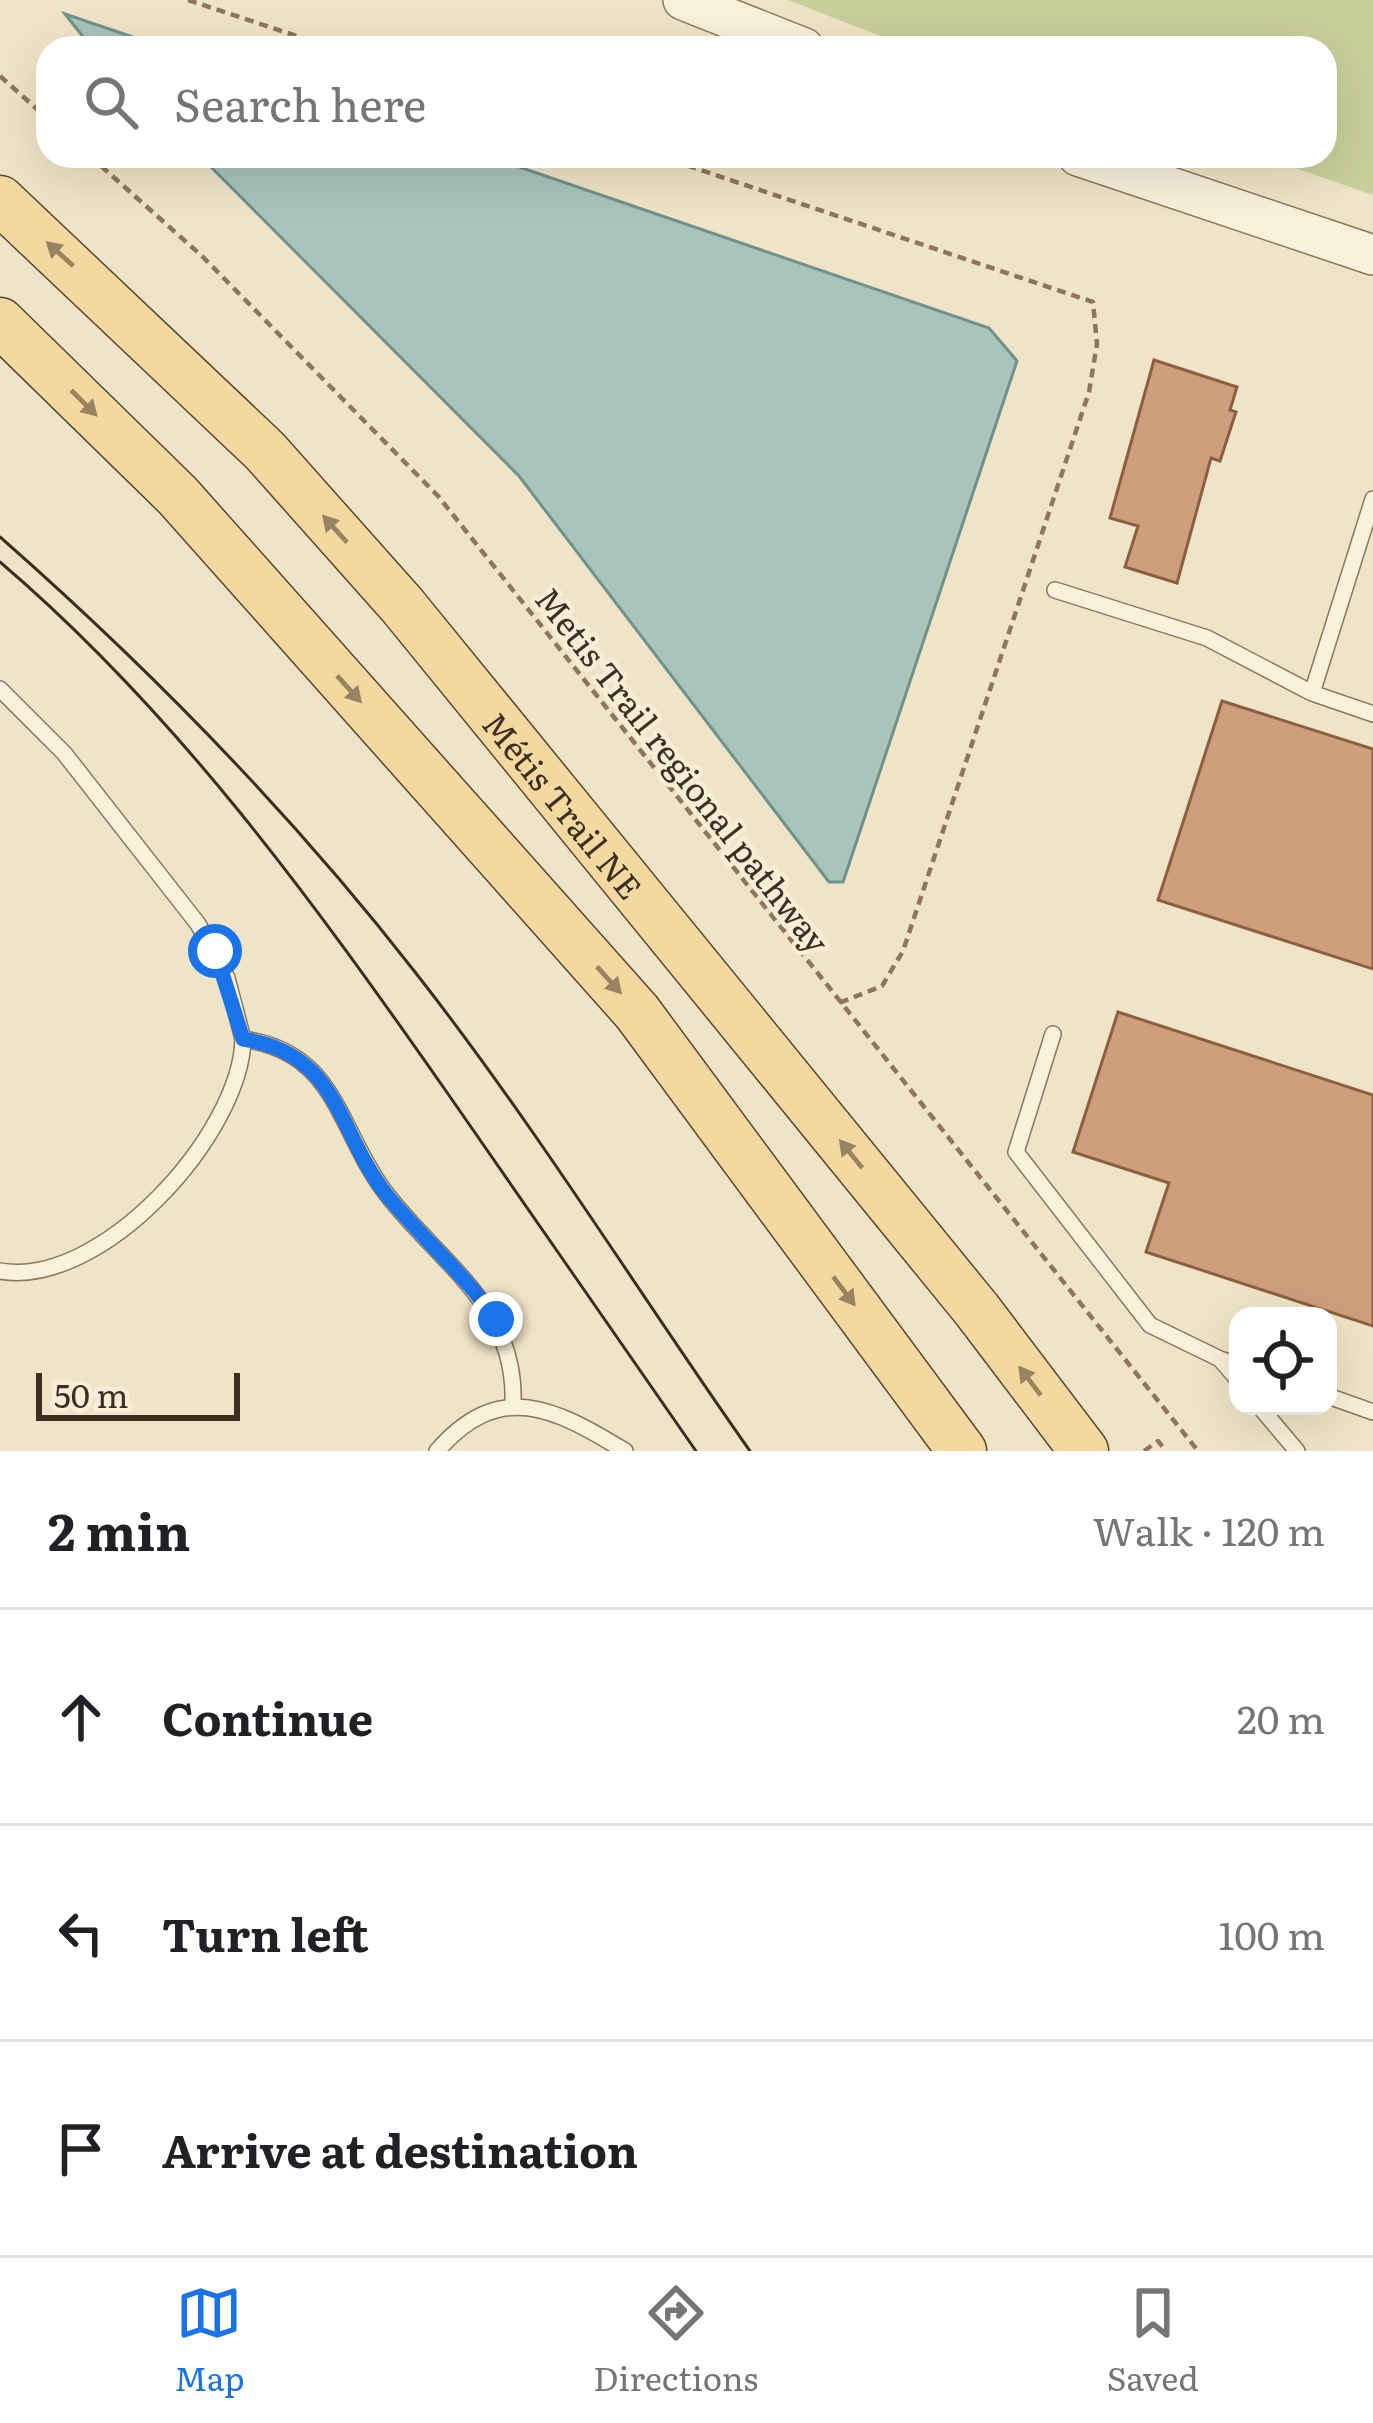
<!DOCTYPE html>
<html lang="en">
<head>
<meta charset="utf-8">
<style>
  body { margin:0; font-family:Literata,serif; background:#f6f6f6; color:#202124 }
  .controls { position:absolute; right:36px; bottom:36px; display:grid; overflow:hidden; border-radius:24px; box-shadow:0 12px 48px #0002 }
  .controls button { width:108px; height:108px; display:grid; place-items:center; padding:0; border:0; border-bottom:3px solid #e0e0e0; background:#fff; color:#202124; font:60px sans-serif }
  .scale { position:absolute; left:36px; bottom:30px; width:204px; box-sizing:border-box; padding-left:12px; border:6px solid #3d2e20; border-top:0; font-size:33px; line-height:42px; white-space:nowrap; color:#3d2e20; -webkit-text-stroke:9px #f7eed8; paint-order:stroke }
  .stop { position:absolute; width:36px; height:36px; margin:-27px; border:9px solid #1a73e8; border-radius:50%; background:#fff }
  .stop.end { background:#1a73e8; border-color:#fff; box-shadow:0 3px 12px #0008 }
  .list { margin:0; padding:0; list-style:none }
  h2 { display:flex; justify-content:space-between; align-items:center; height:156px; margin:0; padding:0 48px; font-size:51px }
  h2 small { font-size:39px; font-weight:400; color:#757577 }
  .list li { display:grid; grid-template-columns:78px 1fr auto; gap:36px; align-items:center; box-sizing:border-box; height:216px; padding:0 48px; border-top:3px solid #e0e0e0 }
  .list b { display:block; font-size:45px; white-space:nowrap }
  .list em { font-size:39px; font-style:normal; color:#757577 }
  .icon { flex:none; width:66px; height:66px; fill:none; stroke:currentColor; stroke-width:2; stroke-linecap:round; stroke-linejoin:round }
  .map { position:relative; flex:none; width:1373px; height:1451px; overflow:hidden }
  .search { position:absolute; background:#fff; box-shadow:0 12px 48px #0002; left:36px; right:36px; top:36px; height:132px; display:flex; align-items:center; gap:30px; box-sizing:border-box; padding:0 42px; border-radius:36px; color:#757577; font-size:45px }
  .sheet { height:804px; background:#fff }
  nav { display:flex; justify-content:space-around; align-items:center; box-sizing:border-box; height:168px; border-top:3px solid #e0e0e0; background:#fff; font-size:33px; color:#757577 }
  nav a { display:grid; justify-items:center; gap:6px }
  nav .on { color:#1a73e8 }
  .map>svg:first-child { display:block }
  .green { fill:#c9cf9b }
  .water { fill:#a9c4bc; stroke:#6f938a; stroke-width:3 }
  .building { fill:#cf9f7d; stroke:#8d5f41; stroke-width:3 }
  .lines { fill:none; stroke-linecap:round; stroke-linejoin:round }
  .service-casing { stroke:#8d765c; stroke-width:18 }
  .tertiary-casing { stroke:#8d765c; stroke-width:42 }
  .primary-casing { stroke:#5b4430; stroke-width:51 }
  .path { stroke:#8d765c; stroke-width:4.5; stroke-dasharray:9 6; stroke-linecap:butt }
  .service { stroke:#faf1dc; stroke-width:15 }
  .tertiary { stroke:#faf1dc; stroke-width:39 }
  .primary { stroke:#f3d9a0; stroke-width:48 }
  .tram { stroke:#3d2e20; stroke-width:3 }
  .oneway { fill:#988460 }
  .route { stroke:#1a73e8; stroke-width:15 }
  .labels { text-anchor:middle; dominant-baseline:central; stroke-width:9; stroke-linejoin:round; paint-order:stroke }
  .street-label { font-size:33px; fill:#3d2e20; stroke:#f7eed8 }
</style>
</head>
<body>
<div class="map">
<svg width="1373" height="1451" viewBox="0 0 1373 1451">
  <rect width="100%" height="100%" fill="#f0e4c8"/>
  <path class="green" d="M788,0H1373V195L1261,156H1325V48H911Z"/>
  <path class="water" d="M65,14L165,48H92Z
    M200,156H487L989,328L1017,361L843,882H829L519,476Z"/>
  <path class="building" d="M1154,360L1237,387L1230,410L1236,412L1220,461L1211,458L1177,583L1125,567L1138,526L1110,518Z
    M1222,701L1373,749V969L1158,900Z
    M1118,1012L1373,1095V1326L1146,1252L1169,1183L1073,1152Z"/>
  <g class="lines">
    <g class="service-casing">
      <path id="service" d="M1055,590L1207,638L1312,693L1373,714
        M0,689L64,753L198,924L227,978L243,1039C337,1052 337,1128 385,1192C438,1262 517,1305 513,1404
        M1312,693L1373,499
        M1053,1034L1016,1152L1150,1325L1220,1359
        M0,1271C101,1289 241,1134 243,1039
        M1238,1365L1220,1359L1238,1380
        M1328,1396L1373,1412
        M1259,1406L1297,1451
        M437,1451C500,1379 554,1408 625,1451"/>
    </g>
    <g class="tertiary-casing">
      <path id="tertiary" d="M683,0L804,48
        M1078,156L1373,255"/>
    </g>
    <g class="primary-casing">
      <g id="primary">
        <path id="s1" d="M0,200L265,451L402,605L977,1310L1084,1451"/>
        <path d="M0,322L178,496L637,1012L962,1451"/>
      </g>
    </g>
    <path class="path" d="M188,0L333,48
      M0,76L48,119
      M90,156L203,257L438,496L1198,1451
      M659,156L1093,302L1097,344L1089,392L903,951L882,986L839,1003
      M1144,1451L1158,1441L1166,1451"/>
    <use href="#service" class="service"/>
    <use href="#tertiary" class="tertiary"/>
    <use href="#primary" class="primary"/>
    <path class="tram" d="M0,537C150,669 292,814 415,972C535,1125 638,1292 750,1451
      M0,562C178,714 313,901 446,1091C529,1211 613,1331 696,1451"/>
  </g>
  <defs><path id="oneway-solid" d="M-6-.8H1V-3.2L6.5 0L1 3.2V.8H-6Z" transform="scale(3)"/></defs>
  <g class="oneway">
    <use href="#oneway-solid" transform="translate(60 254) rotate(-138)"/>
    <use href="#oneway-solid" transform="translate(84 403) rotate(45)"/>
    <use href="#oneway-solid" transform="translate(335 529) rotate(-132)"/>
    <use href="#oneway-solid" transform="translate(349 689) rotate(48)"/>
    <use href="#oneway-solid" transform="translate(609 980) rotate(48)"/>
    <use href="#oneway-solid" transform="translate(851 1154) rotate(-129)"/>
    <use href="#oneway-solid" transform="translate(844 1291) rotate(53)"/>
    <use href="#oneway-solid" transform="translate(1030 1381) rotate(-127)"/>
  </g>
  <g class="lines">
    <path class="route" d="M215,951L243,1039C340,1054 336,1130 386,1194C421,1237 463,1273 496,1319"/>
  </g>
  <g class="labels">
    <g class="street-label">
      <text transform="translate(684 769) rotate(52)">Metis Trail regional pathway</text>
      <text stroke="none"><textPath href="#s1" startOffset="828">Métis Trail NE</textPath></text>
    </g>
  </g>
</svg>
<div class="controls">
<button><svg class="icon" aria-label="locate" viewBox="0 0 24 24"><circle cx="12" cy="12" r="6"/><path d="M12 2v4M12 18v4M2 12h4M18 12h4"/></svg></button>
</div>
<div class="scale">50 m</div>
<div class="stop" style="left:215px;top:951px"></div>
<div class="stop end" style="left:496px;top:1319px"></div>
<div class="search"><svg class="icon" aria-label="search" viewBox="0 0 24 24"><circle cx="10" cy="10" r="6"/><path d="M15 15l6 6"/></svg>Search here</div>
</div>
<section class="sheet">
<h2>2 min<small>Walk · 120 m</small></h2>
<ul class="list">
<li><svg class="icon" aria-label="ahead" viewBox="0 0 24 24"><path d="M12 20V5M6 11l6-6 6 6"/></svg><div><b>Continue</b></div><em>20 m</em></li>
<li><svg class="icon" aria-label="left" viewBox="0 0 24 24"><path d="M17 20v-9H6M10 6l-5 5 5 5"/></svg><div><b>Turn left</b></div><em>100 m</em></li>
<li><svg class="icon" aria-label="arrive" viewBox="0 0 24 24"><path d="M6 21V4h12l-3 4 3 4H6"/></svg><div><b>Arrive at destination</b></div></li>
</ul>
</section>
<nav>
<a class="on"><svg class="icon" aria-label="map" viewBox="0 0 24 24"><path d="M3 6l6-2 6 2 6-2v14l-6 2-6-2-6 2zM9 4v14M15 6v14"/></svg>Map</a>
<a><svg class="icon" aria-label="directions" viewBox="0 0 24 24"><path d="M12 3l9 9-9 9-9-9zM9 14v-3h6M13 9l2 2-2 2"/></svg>Directions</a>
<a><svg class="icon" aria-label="saved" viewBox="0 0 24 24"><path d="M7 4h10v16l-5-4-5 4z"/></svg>Saved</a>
</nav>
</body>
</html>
